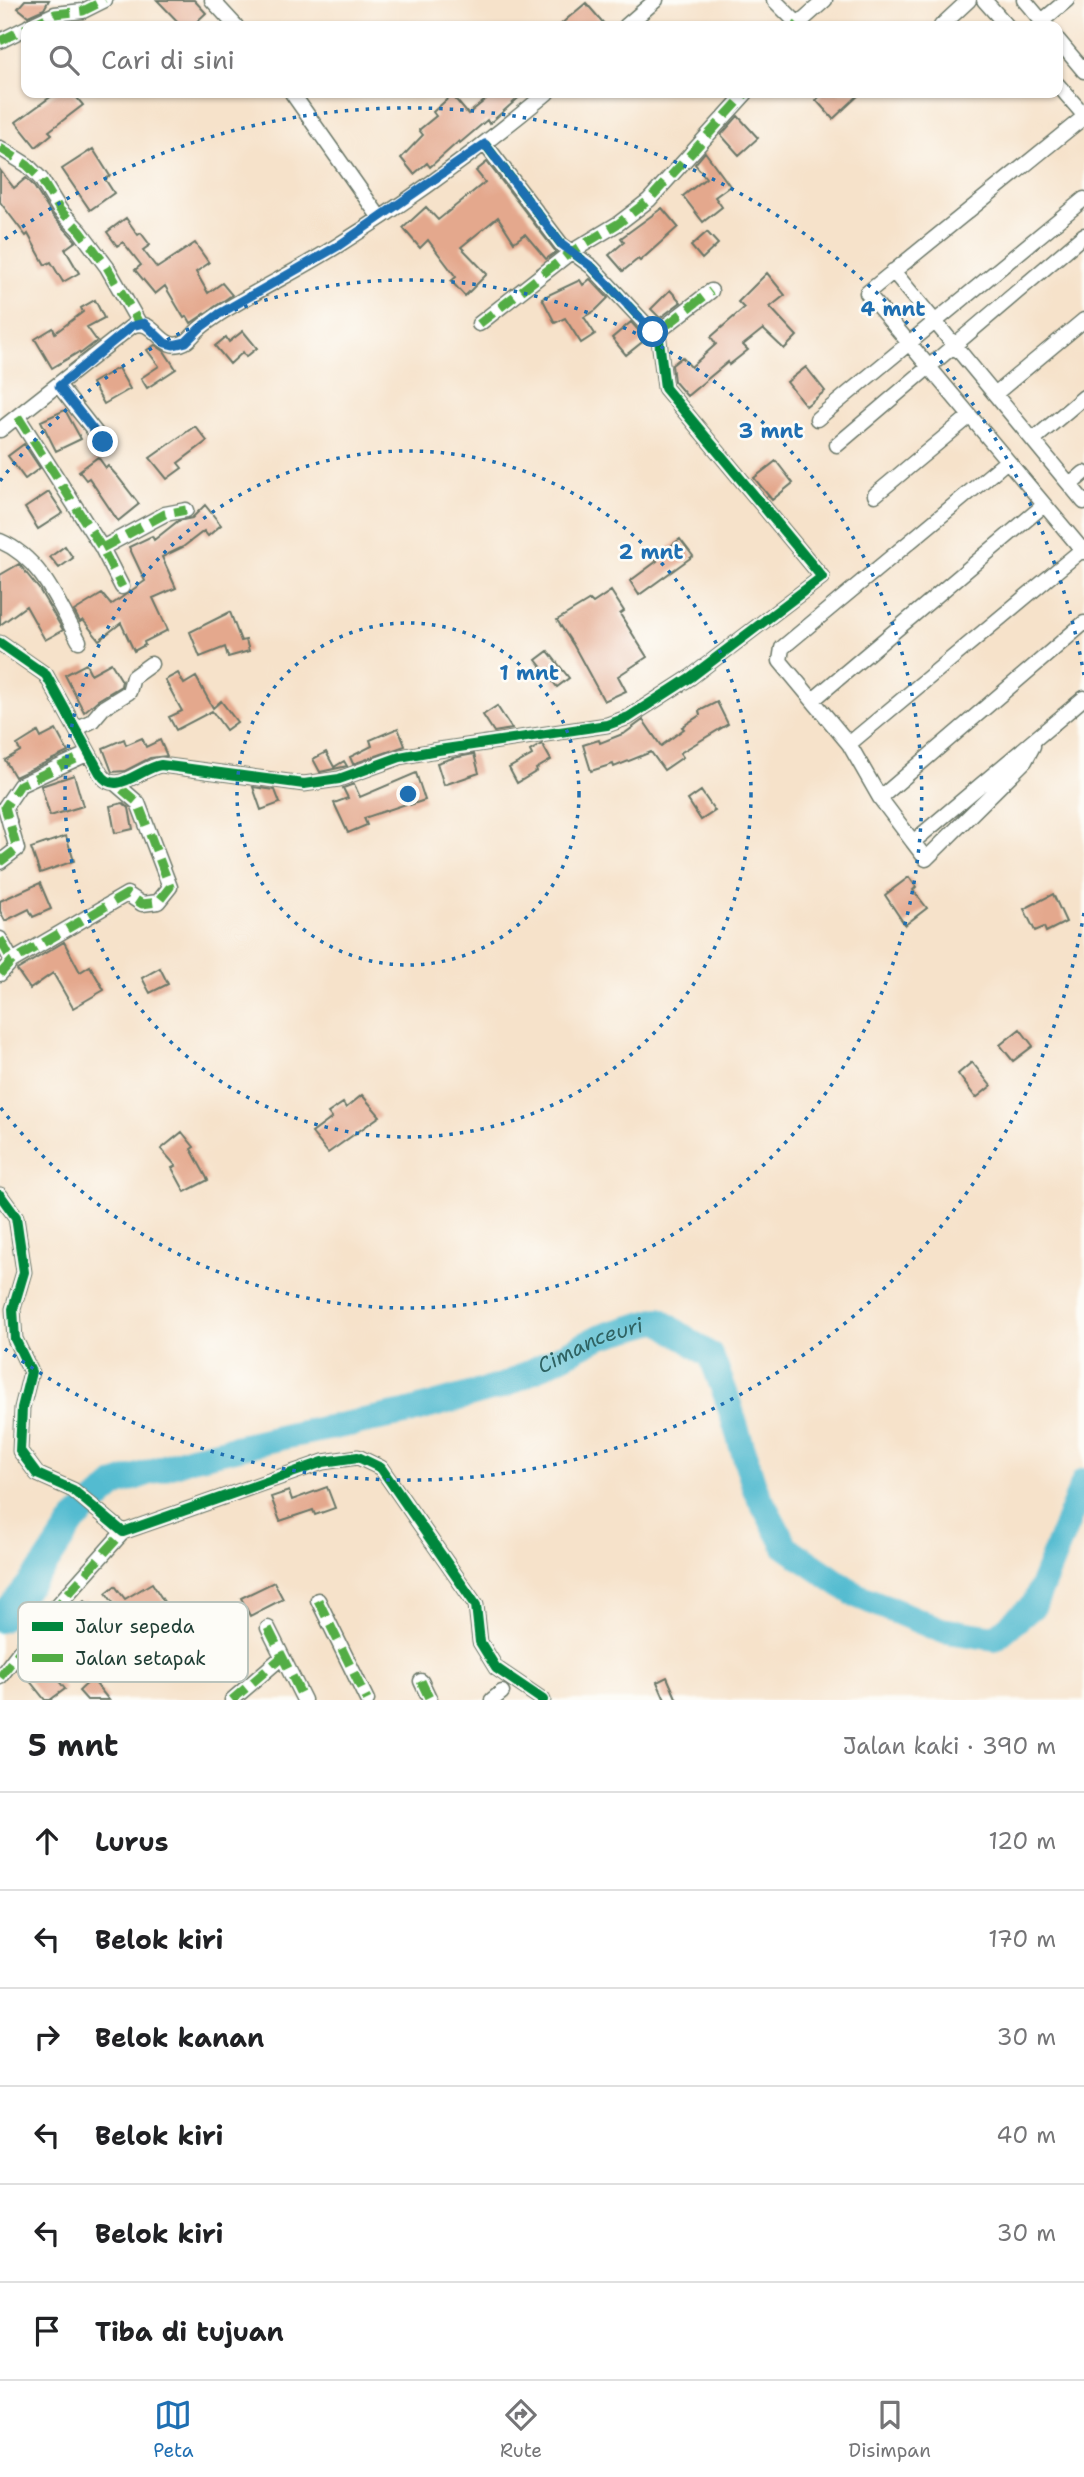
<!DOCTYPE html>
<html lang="id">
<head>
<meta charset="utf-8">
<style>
  body { margin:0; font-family:"Shantell Sans",sans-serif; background:#f2f2f2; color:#202124 }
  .stop { position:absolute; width:21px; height:21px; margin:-16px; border:5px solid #1f6fb2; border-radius:50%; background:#fff }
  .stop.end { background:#1f6fb2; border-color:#fff; box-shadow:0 2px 7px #0008 }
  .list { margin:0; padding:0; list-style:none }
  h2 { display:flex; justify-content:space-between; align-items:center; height:91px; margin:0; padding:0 28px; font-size:30px }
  h2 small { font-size:23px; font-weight:400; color:#757577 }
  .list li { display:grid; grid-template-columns:46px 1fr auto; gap:21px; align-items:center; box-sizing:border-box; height:98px; padding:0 28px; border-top:2px solid #e0e0e0 }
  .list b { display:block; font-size:26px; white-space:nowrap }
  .list em { font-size:23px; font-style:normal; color:#757577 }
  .icon { flex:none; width:38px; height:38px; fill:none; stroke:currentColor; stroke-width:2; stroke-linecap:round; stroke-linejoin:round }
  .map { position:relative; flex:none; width:1084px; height:1700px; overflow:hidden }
  .search { position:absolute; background:#fff; box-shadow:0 2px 5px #0004; left:21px; right:21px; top:21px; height:77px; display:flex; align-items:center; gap:18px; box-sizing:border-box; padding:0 24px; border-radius:14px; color:#757577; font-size:26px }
  .sheet { height:679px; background:#fff }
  nav { display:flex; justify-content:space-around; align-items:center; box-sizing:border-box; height:98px; border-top:2px solid #e0e0e0; background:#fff; font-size:19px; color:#757577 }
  nav a { display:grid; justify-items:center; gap:4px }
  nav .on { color:#1f6fb2 }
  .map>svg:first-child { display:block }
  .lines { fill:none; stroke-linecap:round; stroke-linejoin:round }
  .river { stroke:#53bbd0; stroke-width:26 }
  .building { fill:#e4a88d }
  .minor-casing { stroke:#6a7768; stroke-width:17 }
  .minor { stroke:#fff; stroke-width:14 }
  .quiet { stroke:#52ad45; stroke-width:9; stroke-dasharray:18 9; stroke-linecap:butt }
  .cycleway-casing { stroke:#fdfcf7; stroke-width:15 }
  .cycleway { stroke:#00873e; stroke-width:10 }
  .route { stroke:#1f6fb2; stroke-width:9 }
  .ring { fill:none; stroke:#1f6fb2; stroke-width:3.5; stroke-dasharray:3.5 7 }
  .labels { text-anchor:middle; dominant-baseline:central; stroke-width:5; stroke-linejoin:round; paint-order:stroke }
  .water-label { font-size:21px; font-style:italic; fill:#2f6363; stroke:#fdfcf7 }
  .key { fill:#fdfcf7; stroke:#bac3bc; stroke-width:2 }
  .key-label { font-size:19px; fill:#1f3d34 }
  .centre { fill:#1f6fb2; stroke:#fdfcf7; stroke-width:3.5 }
  .ring-label { font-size:21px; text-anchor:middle; font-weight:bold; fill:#1f6fb2; stroke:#fdfcf7; stroke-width:5; stroke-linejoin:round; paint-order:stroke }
</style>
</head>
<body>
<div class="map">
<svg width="1084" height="1700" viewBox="0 0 1084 1700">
  <rect width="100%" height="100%" fill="#fdfcf7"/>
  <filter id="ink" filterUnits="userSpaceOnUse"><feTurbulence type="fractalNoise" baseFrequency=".0143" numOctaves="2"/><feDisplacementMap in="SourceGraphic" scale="14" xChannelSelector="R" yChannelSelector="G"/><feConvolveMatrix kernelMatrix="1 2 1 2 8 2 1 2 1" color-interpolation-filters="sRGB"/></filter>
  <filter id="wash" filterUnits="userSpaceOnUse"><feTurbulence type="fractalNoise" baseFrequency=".00686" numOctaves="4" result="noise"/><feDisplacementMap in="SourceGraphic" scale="28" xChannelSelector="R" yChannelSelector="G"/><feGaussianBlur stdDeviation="1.57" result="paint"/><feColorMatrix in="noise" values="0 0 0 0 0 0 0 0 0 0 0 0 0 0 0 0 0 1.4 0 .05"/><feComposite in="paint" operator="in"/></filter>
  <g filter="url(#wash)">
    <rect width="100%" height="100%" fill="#f6e2ca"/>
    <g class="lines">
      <path class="river" id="s1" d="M0,1620L45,1565L74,1521L116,1484L191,1458L292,1435L405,1413L505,1385L599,1337L659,1320L711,1356L727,1398L755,1489L786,1547L856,1595L941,1630L995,1638L1034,1605L1084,1481"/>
    </g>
    <g id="blocks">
      <path class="building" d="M25,0H49L44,9L28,16L18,8Z
        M157,0H194L206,13L192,26H182Z
        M586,3L606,26H559L568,18Z
        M56,93H73L83,105L49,131L52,134L36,147L16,122Z
        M494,93H524L489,124L487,120L460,143L459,141L430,167L427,163L414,174L401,158L423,135L419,130L436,116L433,112L452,95L468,114Z
        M823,93H861L833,119L816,100Z
        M738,116L758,138L739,155L721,135Z
        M93,149L110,176L105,179L114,193L90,210L62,169Z
        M705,152L730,186L715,197L722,207L703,222L683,196L706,178L695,164Z
        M487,162L556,252L546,259L525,234L514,242L498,217L461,247L487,274L465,296L451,281L456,277L428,240L420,248L403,228L426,207L438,220L485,182L476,171Z
        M0,170L14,188L26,178L33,185L52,215L76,241L65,249L79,273L63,282L51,262L45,265L28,234L26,236L0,202Z
        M662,208L678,227L640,261L638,259L623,271L609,255L624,242L621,238Z
        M126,218L138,235L141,233L150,245L143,250L157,268L195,243L209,263L196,272L208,293L222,283L232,295L191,323L187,316L184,318L165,286L155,294L135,270L141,265L123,242L117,246L107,232Z
        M707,232L718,244L702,259L691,246Z
        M767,273L785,295L770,307L797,336L784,349L763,329L743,345L748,350L729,365L728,362L687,396L674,381L672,365L682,357L691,367L716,344L711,337L744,308L738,302Z
        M590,279L608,298L596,310L584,317L595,334L581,343L565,318L555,323L542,298L580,280L583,285Z
        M670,290L681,302L660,318L651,309Z
        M95,300L104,318L87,327L97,341L80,354L79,352L52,368L35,339L53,328L55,333L83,312L81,308Z
        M631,322L646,339L626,355L612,338Z
        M243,331L257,348L246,357L243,352L230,364L215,346L226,337L229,342Z
        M155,345L164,351L176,369L147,388L141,378L159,366L147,350Z
        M806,367L825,391L806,406L787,382Z
        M118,368L130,389L104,404L92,383Z
        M65,410L81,439L56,451L41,421Z
        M195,426L207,441L178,463L182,468L167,479L150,458Z
        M24,444L40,468L25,479L8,456Z
        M98,457L106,468L108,466L118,477L139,504L118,521L89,478L86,480L79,471Z
        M776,461L793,483L772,500L754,478Z
        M49,492L63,513L38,529L25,508Z
        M205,505L221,525L208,536L204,531L183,547L162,557L176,588L153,598L168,630L144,642L145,645L134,651L121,623L99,640L83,620L80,622L74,611L102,594L111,605L145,581L129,547L152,536L154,540L178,521L192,518Z
        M680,539L693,556L639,595L630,581L657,561L654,559Z
        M65,546L73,558L59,568L50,557Z
        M19,564L39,589L63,630L45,640L26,606L0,625V575Z
        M611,591L624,611L620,614L647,657L618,676L626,691L604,701L574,646L557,620L590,600L593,603Z
        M230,612L241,641L246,640L249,651L228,657L225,647L200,657L190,632Z
        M548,651L569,678L557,687L536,660Z
        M111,663L122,681L121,686L98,700L84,712L65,675L86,664L91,674Z
        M178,673L184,684L196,677L213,708L221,701L237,722L226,730L212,711L176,730L169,717L182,711L165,680Z
        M717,702L728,724L680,753L683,757L664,770L651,752L614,767L613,764L591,771L583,745L599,740L600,743L625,733L643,720L661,746L684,729L682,727L700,715L699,711Z
        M497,706L512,729L494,732L483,715Z
        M398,728L405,746L353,764L350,757L372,746L370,740Z
        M56,730L68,752L15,777L5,760L20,751L17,745L38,732L41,738Z
        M142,738L146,747L160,740L167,756L150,758L125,771L112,772L103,748L124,739L126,745Z
        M542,744L551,760L536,769L537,771L517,783L509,768L532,755L530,751Z
        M326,752L334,767L344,761L347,766L320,772L313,759Z
        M474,754L479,773L444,785L437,763L453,758Z
        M416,773L425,800L410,805L409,803L364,818L367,825L348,833L334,803L348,798L343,788L354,784L360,797Z
        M74,775L83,806L50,816L41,786Z
        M253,787L275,790L280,803L261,810Z
        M701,791L715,811L701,820L688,800Z
        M123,803L129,808L133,829L115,833L110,806Z
        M66,836L74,861L40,873L31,848Z
        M909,877L916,887L913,890L927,908L905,925L885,895Z
        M40,883L51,909L33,917L29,909L5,921L0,911V901Z
        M1053,894L1066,922L1046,932L1044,927L1035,931L1024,909Z
        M64,942L80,972L90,966L104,990L73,1008L53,973L30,989L17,970Z
        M160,968L168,984L150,993L142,978Z
        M1020,1029L1033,1046L1013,1061L1000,1045Z
        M972,1062L991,1086L976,1098L958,1074Z
        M362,1095L380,1116L328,1153L312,1133L332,1118L328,1113L343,1103L346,1108Z
        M182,1132L194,1147L191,1149L208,1180L185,1192L172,1168L176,1166L161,1149Z
        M327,1487L335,1508L315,1515L313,1510L280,1521L271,1497L289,1491L292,1500Z
        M274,1582L283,1599L250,1616L241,1598Z
        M152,1583L166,1605V1609L133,1630L106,1593L115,1586L125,1599Z
        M85,1600L115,1641L99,1651L72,1608Z
        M47,1666L65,1689L50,1700H45L29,1680Z
        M667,1677L677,1700H665L657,1682Z
        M92,1679L109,1700H87L79,1691Z"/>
    </g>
  </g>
  <g filter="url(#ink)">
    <use href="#blocks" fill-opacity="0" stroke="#6a7768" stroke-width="2"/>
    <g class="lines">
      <g class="minor-casing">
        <path id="minor" d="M212,0L236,26
          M774,0L798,24L825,0
          M984,0L1007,26
          M1024,0L1046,26
          M1042,21L1067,0
          M29,26L55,14L83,11L105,0
          M626,26L656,0
          M941,26L969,0
          M1058,40L1084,71
          M0,41L26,28
          M1058,85L1084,115
          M292,93L380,218
          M1084,117L867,293L1084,552
          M485,144L561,244L592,267L653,332H658L711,291
          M0,148L27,165L41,179L60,210L80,231L107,267L139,323
          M893,271L1084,502
          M479,324L571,252L619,223L649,200L746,93
          M59,386L103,442
          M995,394L1084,320
          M18,417L102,548L122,587
          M817,419L1084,199
          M0,430L132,326C156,315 160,357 187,341C191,338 194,334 198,330C204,324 212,319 219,314C259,289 301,269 340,244C412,199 481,148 547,93
          M1033,440L1084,397
          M837,445L1084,235
          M1007,461L782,648L780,661L849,744L880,798L913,842L1084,698
          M1070,485L1084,473
          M875,495L970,416
          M0,541C42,559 58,603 79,641
          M102,548L165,514L186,510
          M0,643L46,675L100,773C115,798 140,768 161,765L304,784L339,779L400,757L432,751L607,725L629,717L691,677L822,577L665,388L658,332
          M813,700L1044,505
          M76,729L92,721L103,708L129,692L133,677L151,664
          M849,744L1084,548
          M880,798L1084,623
          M913,842L926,859L1025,761L1033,746
          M0,862L17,849L5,807L20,785L89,753
          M0,939L12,961
          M0,974L12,961L127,894L142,904L158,902L170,887L138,803L116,784
          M0,1195L16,1217L24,1272L13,1309L15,1339L31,1372L22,1408L20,1451L37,1474L73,1490L123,1532L323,1462L358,1457L381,1468L476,1605L480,1642L496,1668L543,1700
          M318,1600L367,1700
          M268,1628L304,1700
          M0,1677L40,1625L123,1532
          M421,1681L430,1700
          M232,1700L282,1657
          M492,1700L502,1692"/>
      </g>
      <use href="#minor" class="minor"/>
      <path class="quiet" d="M29,26L55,14L83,11L105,0
        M796,26L798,24
        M0,41L26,28
        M485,144L561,244L592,267L653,332H658L711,291
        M0,148L27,165L41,179L60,210L80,231L107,267L139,323
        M479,324L571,252L619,223L649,200L746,93
        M18,417L102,548L122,587
        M102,548L165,514L186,510
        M0,862L17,849L5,807L20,785L89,753
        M0,939L12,961
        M0,974L12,961L127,894L142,904L158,902L170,887L138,803L116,784
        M318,1600L367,1700
        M268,1628L304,1700
        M0,1677L40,1625L123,1532
        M421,1681L430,1700
        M232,1700L282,1657"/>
      <g class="cycleway-casing">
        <path id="cycleway" d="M0,643L46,675L100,773C115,798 140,768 161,765L304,784L339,779L400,757L432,751L607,725L629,717L691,677L822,577L665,388L658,332
          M0,1195L16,1217L24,1272L13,1309L15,1339L31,1372L22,1408L20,1451L37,1474L73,1490L123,1532L323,1462L358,1457L381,1468L476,1605L480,1642L496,1668L543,1700"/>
      </g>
      <use href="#cycleway" class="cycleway"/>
    </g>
  </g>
  <g class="lines" filter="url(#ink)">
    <path class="route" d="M103,442L59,386L132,326L144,323L165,343L173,345L186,342L200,328L219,314L338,246L485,144L561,244L592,267L653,332"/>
  </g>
  <g class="ring">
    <circle cx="408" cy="794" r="171"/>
    <circle cx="408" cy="794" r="343"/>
    <path d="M0 481A514 514 0 1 1 0 1107"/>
    <path d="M1084 913A686 686 0 0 1 5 1349M5 239A686 686 0 0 1 1084 675"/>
  </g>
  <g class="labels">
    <g class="water-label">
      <text stroke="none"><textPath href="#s1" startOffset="676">Cimanceuri</textPath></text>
    </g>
  </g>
  <rect x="18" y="1602" width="230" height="80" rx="10" class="key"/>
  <rect x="32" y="1622" width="31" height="9" fill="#00873e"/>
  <rect x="32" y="1654" width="31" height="8" fill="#52ad45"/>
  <g class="key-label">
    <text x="75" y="1633">Jalur sepeda</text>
    <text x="75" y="1665">Jalan setapak</text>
  </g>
  <circle cx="408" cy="794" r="10" class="centre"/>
  <g class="ring-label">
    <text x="893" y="316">4 mnt</text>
    <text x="771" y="438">3 mnt</text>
    <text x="651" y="559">2 mnt</text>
    <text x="529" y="680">1 mnt</text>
  </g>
</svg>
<div class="stop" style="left:653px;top:332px"></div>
<div class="stop end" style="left:103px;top:442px"></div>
<div class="search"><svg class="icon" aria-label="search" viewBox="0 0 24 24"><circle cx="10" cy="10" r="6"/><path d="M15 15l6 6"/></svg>Cari di sini</div>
</div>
<section class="sheet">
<h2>5 mnt<small>Jalan kaki · 390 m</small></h2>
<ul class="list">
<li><svg class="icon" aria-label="ahead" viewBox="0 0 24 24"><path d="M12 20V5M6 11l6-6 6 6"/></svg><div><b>Lurus</b></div><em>120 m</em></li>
<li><svg class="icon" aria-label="left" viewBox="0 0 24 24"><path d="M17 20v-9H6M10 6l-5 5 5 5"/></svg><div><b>Belok kiri</b></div><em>170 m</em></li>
<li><svg class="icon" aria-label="right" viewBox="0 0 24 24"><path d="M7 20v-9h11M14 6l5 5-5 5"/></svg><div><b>Belok kanan</b></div><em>30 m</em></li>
<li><svg class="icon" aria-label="left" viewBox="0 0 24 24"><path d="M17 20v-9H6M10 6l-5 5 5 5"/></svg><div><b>Belok kiri</b></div><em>40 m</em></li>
<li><svg class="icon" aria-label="left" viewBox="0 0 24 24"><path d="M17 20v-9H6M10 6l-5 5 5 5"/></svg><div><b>Belok kiri</b></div><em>30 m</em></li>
<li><svg class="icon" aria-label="arrive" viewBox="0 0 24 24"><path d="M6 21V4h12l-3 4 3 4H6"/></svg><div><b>Tiba di tujuan</b></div></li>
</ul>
</section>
<nav>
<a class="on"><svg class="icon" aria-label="map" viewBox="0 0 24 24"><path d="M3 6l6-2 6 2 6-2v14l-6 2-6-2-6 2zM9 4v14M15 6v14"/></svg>Peta</a>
<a><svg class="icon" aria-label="directions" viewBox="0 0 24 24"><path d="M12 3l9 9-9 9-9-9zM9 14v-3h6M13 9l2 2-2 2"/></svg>Rute</a>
<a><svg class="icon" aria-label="saved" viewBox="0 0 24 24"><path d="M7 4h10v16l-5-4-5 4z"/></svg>Disimpan</a>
</nav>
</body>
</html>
